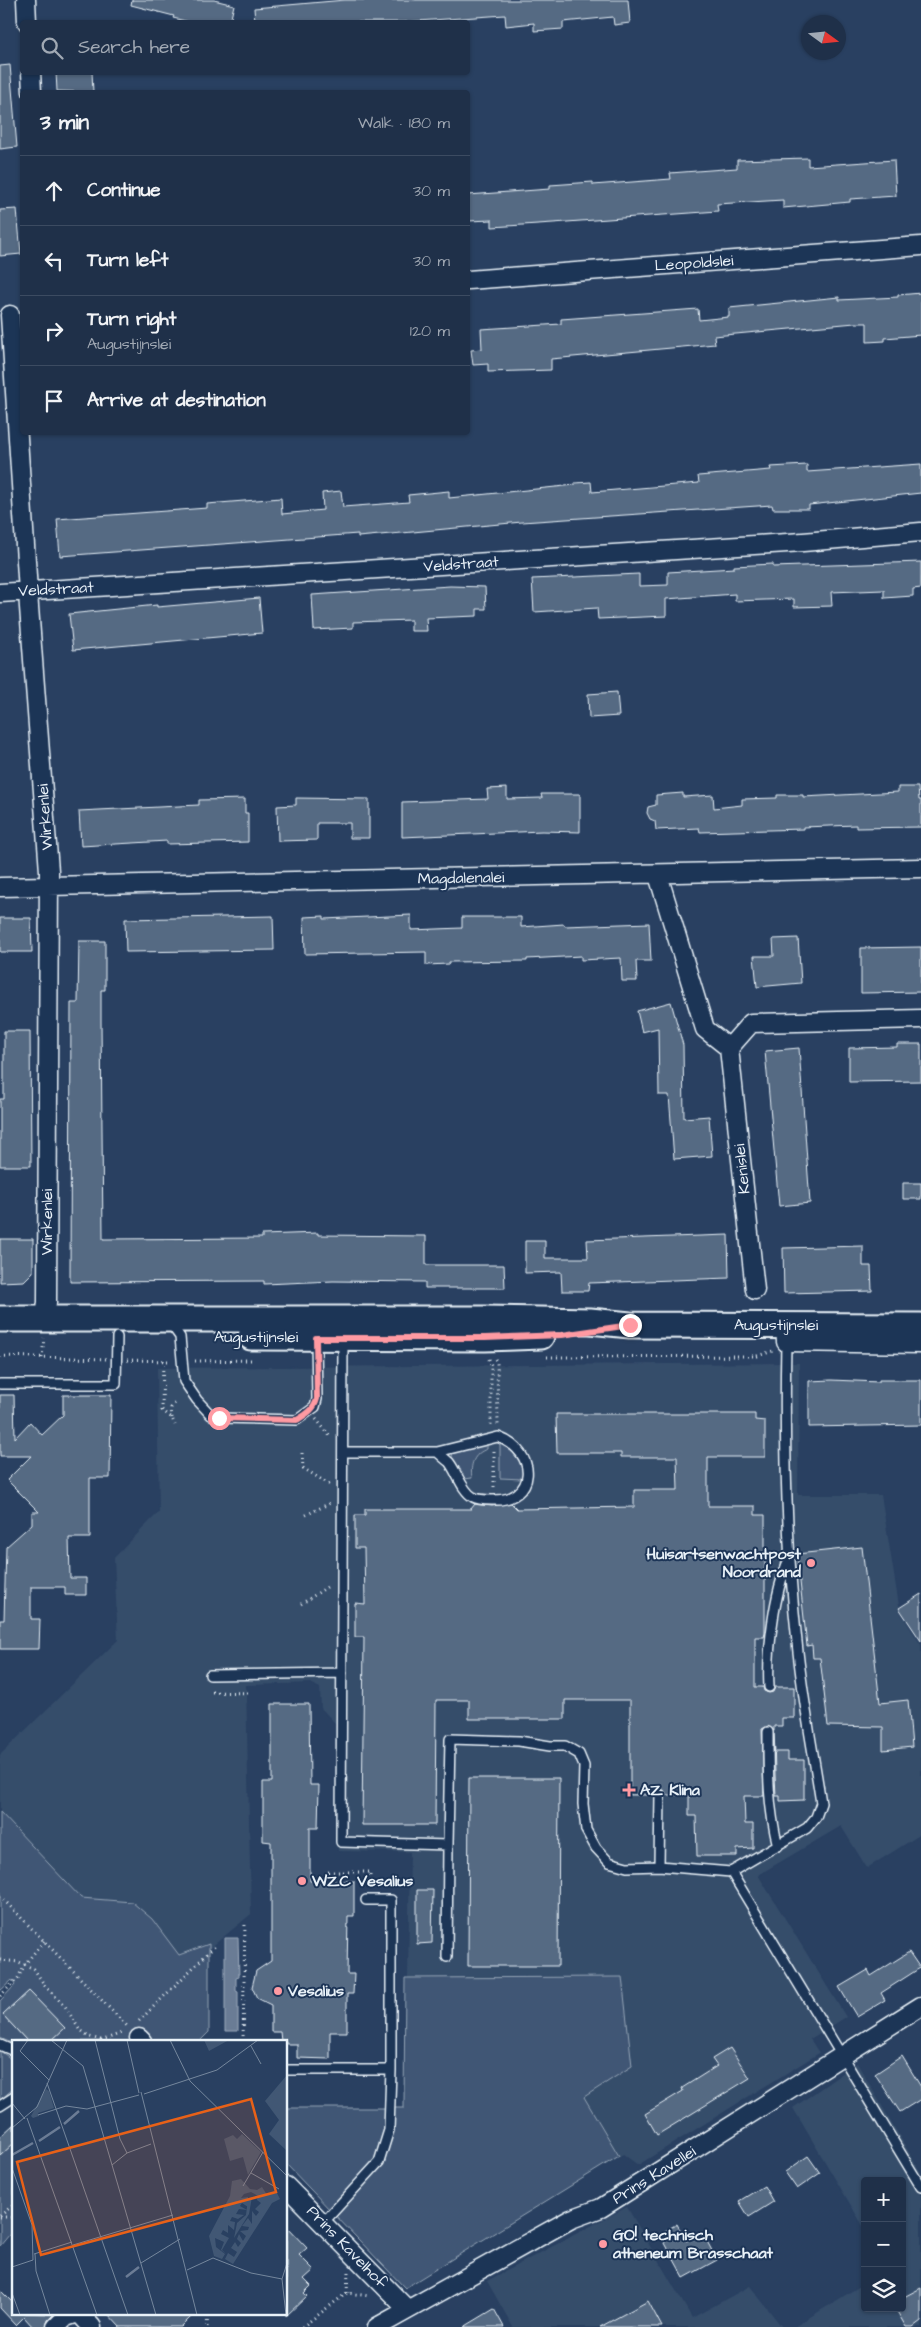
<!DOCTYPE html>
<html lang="en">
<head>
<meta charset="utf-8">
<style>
  body { margin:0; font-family:"Architects Daughter",sans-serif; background:#2c3c53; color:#f1f3f6 }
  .controls { position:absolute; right:15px; bottom:15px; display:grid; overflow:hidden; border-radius:5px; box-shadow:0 1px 4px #0004 }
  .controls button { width:45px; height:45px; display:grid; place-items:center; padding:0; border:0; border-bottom:1px solid #3c4b61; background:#1f3049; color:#f1f3f6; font:25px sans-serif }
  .compass { position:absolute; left:801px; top:15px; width:45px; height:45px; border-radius:50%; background:#1f3049; box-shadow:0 1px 4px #0004; rotate:105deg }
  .stop { position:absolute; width:15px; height:15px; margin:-11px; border:4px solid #ff9aa2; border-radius:50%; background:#fff }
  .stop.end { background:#ff9aa2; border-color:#fff; box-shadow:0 1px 5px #0008 }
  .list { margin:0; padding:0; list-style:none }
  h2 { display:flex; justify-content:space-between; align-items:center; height:65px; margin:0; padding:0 20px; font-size:21px }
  h2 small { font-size:16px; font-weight:400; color:#a1a9b4 }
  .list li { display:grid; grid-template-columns:32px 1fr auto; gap:15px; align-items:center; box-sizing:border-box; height:70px; padding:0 20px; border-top:1px solid #3c4b61 }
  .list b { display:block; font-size:19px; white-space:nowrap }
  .list p { margin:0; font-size:16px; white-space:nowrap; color:#a1a9b4 }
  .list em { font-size:16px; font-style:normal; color:#a1a9b4 }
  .icon { flex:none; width:28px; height:28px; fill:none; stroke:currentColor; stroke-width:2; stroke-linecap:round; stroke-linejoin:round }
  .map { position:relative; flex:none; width:921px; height:2327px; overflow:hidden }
  .search { position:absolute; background:#1f3049; box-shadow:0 1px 4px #0004; left:20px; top:20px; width:450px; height:55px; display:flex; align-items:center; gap:12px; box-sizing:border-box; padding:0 18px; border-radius:5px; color:#a1a9b4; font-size:19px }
  .panel { position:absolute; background:#1f3049; box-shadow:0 1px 4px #0004; left:20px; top:90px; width:450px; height:345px; border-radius:5px }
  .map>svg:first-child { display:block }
  .built { fill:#364d6b }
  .green { fill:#415774; stroke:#94a4b6 }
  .water { fill:#6b7c95; stroke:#9dabbd }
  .building { fill:#556a83; stroke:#e8f1f8 }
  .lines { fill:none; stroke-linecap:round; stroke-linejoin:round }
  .lane-casing { stroke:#e8f1f8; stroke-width:12 }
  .street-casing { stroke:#e8f1f8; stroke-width:21 }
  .secondary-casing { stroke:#e8f1f8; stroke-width:29 }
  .path { stroke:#e8f1f8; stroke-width:3; stroke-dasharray:1 4; stroke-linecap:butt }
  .lane { stroke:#1d3557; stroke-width:9 }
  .street { stroke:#1d3557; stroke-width:18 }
  .secondary { stroke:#1d3557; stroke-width:25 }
  .route { stroke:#ff9aa2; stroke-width:6 }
  .poi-dot { fill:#ff9aa2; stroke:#1d3557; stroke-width:2 }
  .labels { text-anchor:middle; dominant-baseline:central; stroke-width:4; stroke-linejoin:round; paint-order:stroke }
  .street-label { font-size:16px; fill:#e8f1f8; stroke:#1d3557 }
  .poi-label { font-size:16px; font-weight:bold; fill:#e8f1f8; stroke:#1d3557; text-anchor:start }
  .inset-river { fill:none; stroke:#6b7c95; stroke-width:2.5 }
  .inset-road { fill:none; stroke:#75879d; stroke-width:1 }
  .view { fill:#e86118; fill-opacity:0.15; stroke:#e86118; stroke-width:2.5 }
  .inset-edge { fill:none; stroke:#e8f1f8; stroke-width:2.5 }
</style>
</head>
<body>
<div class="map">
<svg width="921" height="2327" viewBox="0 0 921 2327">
  <rect width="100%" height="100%" fill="#294061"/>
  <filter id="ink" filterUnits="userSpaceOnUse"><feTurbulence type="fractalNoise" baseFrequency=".02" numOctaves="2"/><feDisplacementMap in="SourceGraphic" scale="10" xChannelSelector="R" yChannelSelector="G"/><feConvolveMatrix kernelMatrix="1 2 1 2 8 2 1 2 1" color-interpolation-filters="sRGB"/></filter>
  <g filter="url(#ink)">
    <path class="built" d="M799,1363L798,1495H881L900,1612L921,1645V1834L867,1868L841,1826L758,1875L846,2017L810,2039L819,2053L638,2165L623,2154L405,2288L404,2232L410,1852L338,1851L335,1723L321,1708L320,1688L311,1683L246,1685L251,1914L162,1988L0,1826V1755L118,1640L114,1558L159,1512L157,1368Z
      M857,2063L921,2173V2327H794L865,2283V2308H902V2181H865V2229L793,2108Z
      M627,2207L692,2318L750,2286L782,2327H513L487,2281Z"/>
    <path class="green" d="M500,1442C515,1448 525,1462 522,1479L500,1478Z
      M487,1443V1449C473,1454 470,1465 472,1478L464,1479C459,1471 449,1461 453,1453Z
      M0,1812L81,1898L132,1902L152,1919L179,1955L209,1944V2032L200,2041H152L148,2037L144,2041H51L64,2028L29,1991L3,2015L27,2041H14V2044L0,2038V2001L15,1985L12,1980L0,1991Z
      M622,1977L632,2066L584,2097L619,2156L405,2288L286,2164V2108H404L405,1978Z
      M0,2051L14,2061V2088L0,2100Z
      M14,2143V2229L0,2246V2144Z"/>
    <path class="water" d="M225,1938H238L239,1977L236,1978V1991L238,1992V2031H225Z"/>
    <path class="building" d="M132,0H214L234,5L230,22H190L173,18L174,16L131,5Z
      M345,0H628L630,23L614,25L613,17L563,22V29L534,31V23L506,26L505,15L403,22H255L254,8Z
      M10,65L17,147L0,149V66Z
      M56,72H92L93,92L57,91Z
      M808,158V166L894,160L896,196L850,199V202L783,208V200L717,204L718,211L553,223L492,227V220L468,221V195L550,189V185L593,182V185L671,179L670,173L737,168V160Z
      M17,209L21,254L0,256V210Z
      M921,293V335L885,338V341L867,342V323H855L714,336L715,344L551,359V370L488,372V364L473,365L471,350L482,349L481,329L561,324V319L698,309L699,320L729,317V308L839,297V300L898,297V295Z
      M921,464V493L809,505V509H773L772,505L522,522L358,537V534L60,556L57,519L207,508V504L281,498L282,514L323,510L322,493L341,491L343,507L409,502L408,495L449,491V498L575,485V483L591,482L592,492L699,483L698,476L771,470L770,467L807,465V472Z
      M921,562V588L913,589V596L884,598V590L831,592L832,606L794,607V599L735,601V594L666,599V616L598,619L597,608L534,612L532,579L639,574V586L668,585V572L734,568V566L773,564V567Z
      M450,586L485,587L486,609H477V616L426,618L427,631H411V620L353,622V628L314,630L312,595Z
      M259,598L262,633L73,650L69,614L157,605V607Z
      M617,692L619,716L589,718L588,694Z
      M898,787H918L919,800H921V827L856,828V825L803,827V829L700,832L699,828L656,830L655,821L650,819L647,813L648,807L656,805V795L683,793V797L713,795L714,808L742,805V799L777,798V795H803V797L898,792Z
      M507,788V799L542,798L541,794H580V832L542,831L402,837V802L488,799L487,789Z
      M296,798L369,799V838H350V823H317V840L278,841L277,806L296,805Z
      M245,799V813H248V842L167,844V841L81,846L79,811L199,805V800Z
      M411,915V930L462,928V917H521V927L564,924L565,926L649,923L651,961H636L637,981H622L621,958L581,960V956L527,959V961L449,962V964L426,965V952L305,954L304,917L324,916V919Z
      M273,916L274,950L126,952L125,919Z
      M0,918H31L32,952H0Z
      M798,938L801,983L757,987L754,956H774L773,939Z
      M79,941H105V990H101V1022L103,1239L262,1238V1235L318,1233V1235L426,1236V1265H504L505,1288H425V1282L333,1281L264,1284V1281L70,1282L71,1003H78Z
      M921,947V992L861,993V948Z
      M671,1002L683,1045L684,1118L709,1116L712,1156L674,1159L669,1095H659L658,1028L642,1032L637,1011Z
      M4,1031H30L31,1166H0V1099H4Z
      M897,1044H921V1081L849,1082V1048L897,1047Z
      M799,1048L810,1203L779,1206L765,1051Z
      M903,1183H921V1199H903Z
      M728,1235L729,1278L589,1283L588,1291H562L561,1272L525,1273V1241H545V1258H588L587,1240Z
      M0,1239H33V1272L24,1281L0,1282Z
      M863,1246V1266H871L872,1291L784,1293L783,1248Z
      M831,1380L879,1382V1380H921V1425L809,1427V1381Z
      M0,1395H14L15,1438L30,1422L42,1435L63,1415V1395H111L110,1478H90V1538H69L70,1578H86V1595H65V1587H31V1619H40L39,1649H0V1620H4L6,1547L32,1524V1512H39L7,1480L31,1456H0Z
      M556,1414H755V1420L765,1421V1457H708V1506H755V1515H765V1633L764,1637H755V1687H763L764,1691L769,1693L773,1692L775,1687H794V1718H782V1726H774V1731L768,1726L762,1729L764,1796H744L745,1824H753V1848L737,1849V1856H697L696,1816H689V1795H666L664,1790L660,1789L655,1791L654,1795H630V1700H565V1719H469V1700H436L435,1825H362L364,1637H355V1603L365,1604L364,1548H355V1515H365V1509H471L475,1504L492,1506L511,1503L517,1509L634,1507V1490H678L677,1457H621V1453H557Z
      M862,1547L880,1703L908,1700L912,1747L883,1750V1727L828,1726L820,1658H813L812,1645L807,1646L797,1554Z
      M921,1594V1641L899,1608Z
      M272,1704H309L310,1785H319L318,1828H310V1881H354V1916H348L347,1974H354L353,1994H347V2032H330V2059L297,2058V2044H286V2041H281L280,2032H271V2005L257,1998L252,1987L256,1971L271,1961V1842L263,1841V1782H272Z
      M774,1734L775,1752H788V1760H804V1800L780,1801V1796H776L775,1775Z
      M469,1778H559L558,1966H468Z
      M417,1890H433L432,1943L417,1944Z
      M909,1952L920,1968L881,1993L885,2000L857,2017L839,1987L868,1970L871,1976Z
      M29,1991L65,2028L51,2041H27L3,2015Z
      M730,2048L750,2078L657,2135L645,2114L683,2091L682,2088L717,2066L712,2059Z
      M902,2056L921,2087V2099L900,2112L875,2074Z
      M14,2124V2143L0,2156V2137Z
      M808,2156L820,2173L797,2189L785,2172Z
      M764,2186L773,2202L749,2217L739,2201Z
      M677,2224L686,2241L702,2232L717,2260L684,2278L660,2234Z
      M286,2226L307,2248L299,2255L314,2270L304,2279L311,2286L304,2293L307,2296L286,2316Z
      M921,2288V2321L913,2327H906L895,2308H902V2298Z
      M0,2290L14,2304V2313L54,2314L48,2320L46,2327H33L24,2317L16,2325L0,2308Z
      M648,2301L662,2327H600Z
      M494,2309L504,2327H464Z
      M107,2313H195L181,2327H120Z"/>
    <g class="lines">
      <g class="lane-casing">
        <path id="lane" d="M170,1323L180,1337L184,1381L197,1400L211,1415L219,1418L297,1420L315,1407L317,1399L316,1339
          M343,1340L341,1842L448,1845L450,1739L519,1741L550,1746H565L579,1754L584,1766L583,1804L586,1830L596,1848L609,1862L627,1867L659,1866L731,1872L807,1828L816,1817L821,1803C813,1750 802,1696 797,1642C786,1542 784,1442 786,1342
          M0,1384H116L117,1337
          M498,1437C539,1452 537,1502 492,1500C486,1500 478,1500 473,1497C462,1491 457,1472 449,1462C445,1459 441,1455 437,1452Z
          M343,1452H437
          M210,1675L342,1673
          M769,1687C767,1650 774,1593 789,1559
          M768,1732C768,1771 768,1808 778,1846
          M659,1866L660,1795
          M731,1872L921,2187
          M447,1957L448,1845
          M0,2045L14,2051
          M286,2070H391V1900H366
          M0,2106L14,2097
          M323,2223L379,2162L389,2130L391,2070"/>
      </g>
      <g class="street-casing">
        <path id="street" d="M26,0L27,22
          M31,72L32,92
          M468,280L921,246
          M10,315L29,607L49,871L47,1302L45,1320
          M0,593L803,542L921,532
          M658,875L705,1029L729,1048L755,1290
          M0,887L921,868
          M729,1048L751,1023L921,1019
          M785,1325L786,1342L921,1344
          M139,2038L142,2041
          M286,2186L407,2309
          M79,2313L92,2327
          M56,2327L66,2317L78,2313
          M377,2327L571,2219L601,2208L921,2006"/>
      </g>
      <g class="secondary-casing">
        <path id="secondary" d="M0,1319H485L590,1321L630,1325L921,1326
          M251,1337L485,1338L541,1336"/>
      </g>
      <path class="path" d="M0,1356L106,1359
        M547,1357L757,1356L773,1351
        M42,1358L44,1338
        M489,1359L491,1365V1427
        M495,1359L497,1362L498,1425
        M127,1360L171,1361
        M163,1360L162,1410L172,1418L175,1425
        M195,1361L251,1360
        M172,1418L171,1408L175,1403
        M316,1419L330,1436
        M302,1453L303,1468L330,1485
        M494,1487V1451
        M306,1515L330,1503
        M301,1604L330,1585
        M212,1692L250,1693
        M328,1872H370V1888
        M0,1896L127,2026
        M0,1960L19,1962L34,1969L45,1986L65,2006L79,2029L90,2037L101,2040
        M0,1996L18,1978L25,1964L44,1941
        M139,2021L215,1946
        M101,2041L124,2032
        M243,2041L245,1923
        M0,2216L14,2204
        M0,2217H14
        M347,2293L348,2272
        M207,2327L208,2313
        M302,2327L347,2293L370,2296"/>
      <use href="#lane" class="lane"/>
      <use href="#street" class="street"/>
      <use href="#secondary" class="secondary"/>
    </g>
  </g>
  <g class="lines" filter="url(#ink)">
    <path class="route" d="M219,1418L297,1420C307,1414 314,1410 317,1399L316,1338H485L562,1335L630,1325"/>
  </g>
  <g class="poi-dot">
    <circle cx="811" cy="1563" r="5"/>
    <path d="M626.5 1782.5h5v5h5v5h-5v5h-5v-5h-5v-5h5z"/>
    <circle cx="302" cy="1881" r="5"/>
    <circle cx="278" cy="1991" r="5"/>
    <circle cx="603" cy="2244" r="5"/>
  </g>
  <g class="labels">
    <g class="street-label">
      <text transform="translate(694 263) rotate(-4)">Leopoldslei</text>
      <text transform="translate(461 564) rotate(-4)">Veldstraat</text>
      <text transform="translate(56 589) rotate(-3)">Veldstraat</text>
      <text transform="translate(45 817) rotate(-94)">Wirkenlei</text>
      <text transform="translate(461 878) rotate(-1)">Magdalenalei</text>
      <text transform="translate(742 1169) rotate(-96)">Kenislei</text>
      <text transform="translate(47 1222) rotate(-90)">Wirkenlei</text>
      <text x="776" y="1325">Augustijnslei</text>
      <text x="256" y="1337">Augustijnslei</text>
      <text transform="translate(654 2175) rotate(-32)">Prins Kavellei</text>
      <text transform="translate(347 2247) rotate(46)">Prins Kavelhof</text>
    </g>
    <g class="poi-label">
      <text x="801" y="1554" text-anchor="end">Huisartsenwachtpost<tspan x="801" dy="18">Noordrand</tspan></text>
      <text x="640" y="1790">AZ Klina</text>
      <text x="312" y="1881">WZC Vesalius</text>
      <text x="288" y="1991">Vesalius</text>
      <text x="613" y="2235">GO! technisch<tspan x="613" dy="18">atheneum Brasschaat</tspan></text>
    </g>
  </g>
  <g transform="translate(12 2040)">
    <rect width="275" height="275" fill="#294061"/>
    <path d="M192,0H217L197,11ZM275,35V111L257,94L267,80L253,61ZM34,49L37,51L42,68L26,73L27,76L21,78L19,76ZM230,94L249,112L236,135L231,117L218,121L212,99L221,95L225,99ZM229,139L238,149L245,150L250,147L255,155L265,153L268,159L260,163L221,224L213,219L216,213L222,217L225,212L219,208L223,202L226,207L229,203L225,199L227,194L231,201L234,196L228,191L236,190L237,187L230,186L236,178L240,184V171L244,176L247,172L243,169L249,163L245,160L246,156L239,152L232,154L229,158L236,157V167L230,163L228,166L235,170L227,169L224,174L232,175L226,179L220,177L218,181L223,182L222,190L216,185V193L211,190L209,194L217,198L210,210L214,214L209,210L212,202L203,198L204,207L213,214L210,219L202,216L197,196L218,156L220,141ZM240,157L237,174L222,198L225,183L234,175L236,159Z" fill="#415774"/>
    <path class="inset-river" d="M52,84L67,71M27,101L48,87M0,115L21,103M114,237L127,227"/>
    <path class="inset-road" d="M16,0L8,11L37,40M39,0L71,26L144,275M83,0L108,99L115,113M115,0L127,53M158,0L178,41L275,136M239,6L249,24M35,43L116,275M129,52L185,275M132,54L205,30L246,0M0,63L13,79M26,75L54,66L75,69L127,55M15,78L85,275M0,88L25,67L55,0M100,125L115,113L139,104M0,128L20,185L21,220M239,133L267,149M231,146L251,112M61,205L161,175M22,214L60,202M23,214L24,231L38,275M129,223L168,199M0,227L21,220M175,230L201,218L239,233L270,239M0,253L8,275M274,275L270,239L275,223"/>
    <path class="view" d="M239,59L264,152L29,215L5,122Z"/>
    <rect width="275" height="275" class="inset-edge"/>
  </g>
</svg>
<div class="controls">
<button>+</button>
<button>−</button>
<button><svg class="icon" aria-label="layers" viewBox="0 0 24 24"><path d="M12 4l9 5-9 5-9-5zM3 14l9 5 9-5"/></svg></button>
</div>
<svg class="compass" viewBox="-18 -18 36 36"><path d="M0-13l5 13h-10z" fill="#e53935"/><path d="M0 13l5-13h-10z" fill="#a1a9b4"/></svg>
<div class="stop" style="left:219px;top:1418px"></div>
<div class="stop end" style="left:630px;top:1325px"></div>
<div class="search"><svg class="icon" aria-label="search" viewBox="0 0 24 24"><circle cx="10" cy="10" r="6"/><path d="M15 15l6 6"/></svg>Search here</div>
<section class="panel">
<h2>3 min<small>Walk · 180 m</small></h2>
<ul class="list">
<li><svg class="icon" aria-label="ahead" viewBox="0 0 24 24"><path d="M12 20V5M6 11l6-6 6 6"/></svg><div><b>Continue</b></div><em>30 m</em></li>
<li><svg class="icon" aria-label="left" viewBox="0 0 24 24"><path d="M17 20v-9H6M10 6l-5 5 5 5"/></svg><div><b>Turn left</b></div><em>30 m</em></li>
<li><svg class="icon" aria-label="right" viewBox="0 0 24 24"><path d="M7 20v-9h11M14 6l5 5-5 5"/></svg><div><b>Turn right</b><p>Augustijnslei</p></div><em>120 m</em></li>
<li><svg class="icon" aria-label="arrive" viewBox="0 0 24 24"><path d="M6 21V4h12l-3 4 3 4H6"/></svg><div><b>Arrive at destination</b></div></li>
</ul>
</section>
</div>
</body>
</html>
